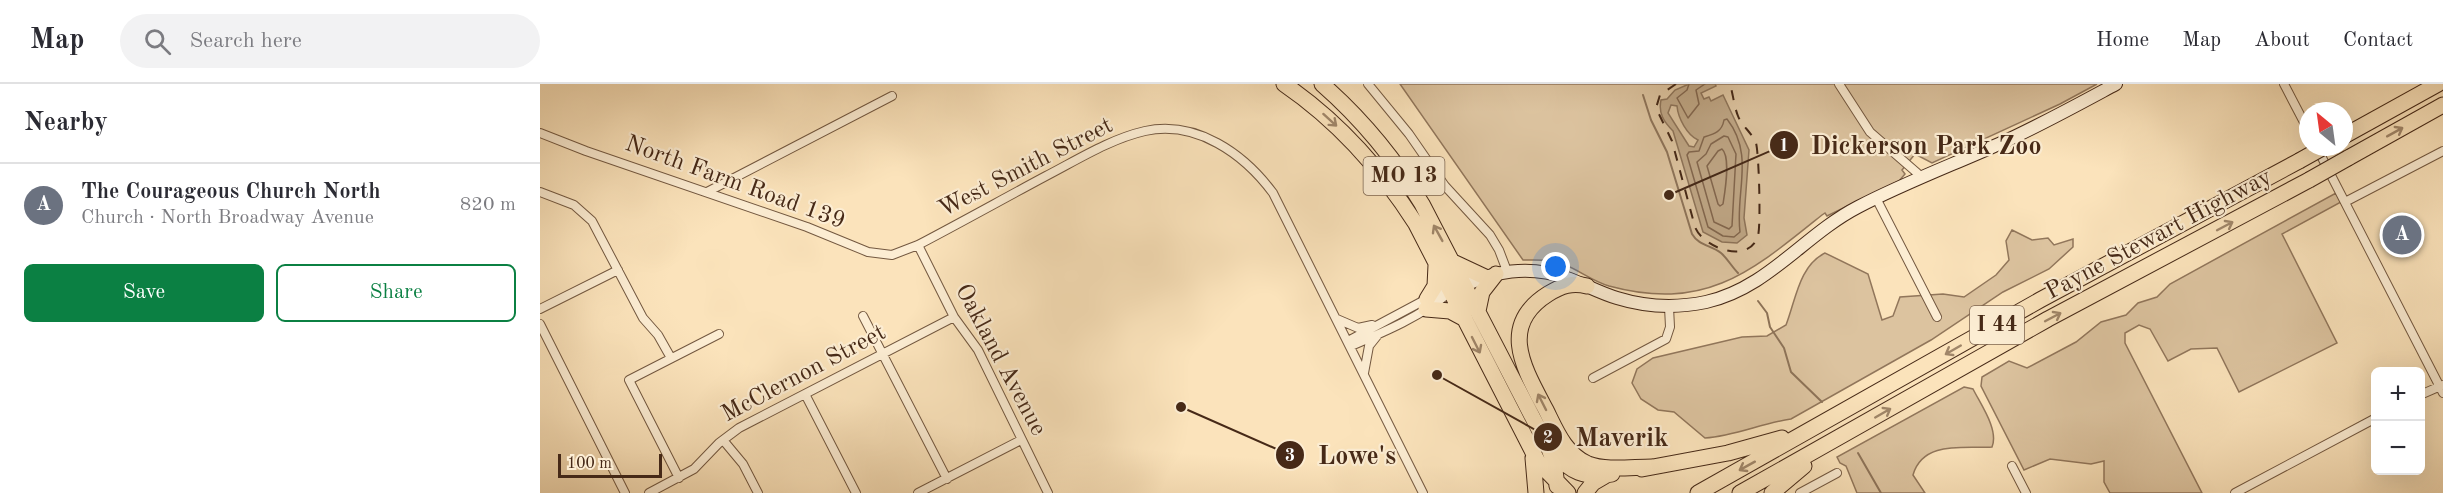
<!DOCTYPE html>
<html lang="en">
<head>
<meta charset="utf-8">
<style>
  body { margin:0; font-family:"Old Standard TT",serif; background:#f2f2f3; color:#2b2b33 }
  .controls { position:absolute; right:18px; bottom:18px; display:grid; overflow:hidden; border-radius:9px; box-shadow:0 6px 24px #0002 }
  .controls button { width:54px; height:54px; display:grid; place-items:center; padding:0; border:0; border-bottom:2px solid #e1e1e2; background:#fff; color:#2b2b33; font:30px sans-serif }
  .compass { position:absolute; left:1759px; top:18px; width:54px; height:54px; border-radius:50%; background:#fff; box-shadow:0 6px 24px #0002; rotate:331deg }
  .scale { position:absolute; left:18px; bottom:15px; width:104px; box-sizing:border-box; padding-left:6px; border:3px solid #462917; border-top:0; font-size:16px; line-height:21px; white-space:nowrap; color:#462917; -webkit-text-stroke:4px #fcedd3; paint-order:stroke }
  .you { position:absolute; left:1016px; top:183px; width:21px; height:21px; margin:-15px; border:4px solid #fff; border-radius:50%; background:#1a73e8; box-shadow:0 0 0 9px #1a73e833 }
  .badge { display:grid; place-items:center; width:39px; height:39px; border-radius:50%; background:#0b8043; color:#fff; font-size:20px; font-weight:700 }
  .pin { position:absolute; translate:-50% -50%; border:3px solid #fff; box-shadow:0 2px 6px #0006 }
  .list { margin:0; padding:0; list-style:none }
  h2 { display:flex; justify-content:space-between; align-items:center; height:78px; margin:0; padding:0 24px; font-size:26px }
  h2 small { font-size:20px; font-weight:400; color:#7c7c81 }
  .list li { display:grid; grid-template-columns:39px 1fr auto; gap:18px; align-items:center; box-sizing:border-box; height:84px; padding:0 24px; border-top:2px solid #e1e1e2 }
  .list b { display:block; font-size:22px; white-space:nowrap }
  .list p { margin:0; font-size:20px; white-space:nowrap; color:#7c7c81 }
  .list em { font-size:20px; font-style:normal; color:#7c7c81 }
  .actions { display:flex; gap:12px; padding:18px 24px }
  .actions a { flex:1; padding:14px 0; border:2px solid #0b8043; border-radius:9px; text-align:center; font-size:21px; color:#0b8043 }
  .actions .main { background:#0b8043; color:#fff }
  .icon { flex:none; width:33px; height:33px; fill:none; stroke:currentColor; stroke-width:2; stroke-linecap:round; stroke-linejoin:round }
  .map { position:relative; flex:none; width:1903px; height:409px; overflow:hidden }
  header { display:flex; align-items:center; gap:36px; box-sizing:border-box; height:84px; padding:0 30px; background:#fff; border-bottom:2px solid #e1e1e2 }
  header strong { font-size:28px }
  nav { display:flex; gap:33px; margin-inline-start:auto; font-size:21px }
  .search { width:420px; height:54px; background:#f2f2f3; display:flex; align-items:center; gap:15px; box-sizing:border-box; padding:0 21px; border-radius:33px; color:#7c7c81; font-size:22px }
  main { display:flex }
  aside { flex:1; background:#fff }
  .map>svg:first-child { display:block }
  .green { fill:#dcc39f; stroke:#91765b; stroke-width:1.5 }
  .water { fill:#bda483; stroke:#8d7358; stroke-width:1.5; fill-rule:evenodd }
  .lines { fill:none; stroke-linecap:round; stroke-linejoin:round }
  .shore { stroke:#82664d; stroke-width:1.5 }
  .stream { stroke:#8d7358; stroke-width:2 }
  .street-casing { stroke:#735840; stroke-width:10 }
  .secondary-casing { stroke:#462917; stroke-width:14 }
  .highway-casing { stroke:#462917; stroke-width:17 }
  .street { stroke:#fcedd3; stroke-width:8 }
  .secondary { stroke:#fcedd3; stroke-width:12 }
  .highway { stroke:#fbe3bb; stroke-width:15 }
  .rail { stroke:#462917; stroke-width:2; stroke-dasharray:10 10; stroke-linecap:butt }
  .highway-bridge-casing { stroke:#462917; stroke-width:17; stroke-linecap:butt }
  .highway-bridge { stroke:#fbe3bb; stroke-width:15 }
  .oneway { stroke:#a08669 }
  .labels { text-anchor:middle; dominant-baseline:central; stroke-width:4.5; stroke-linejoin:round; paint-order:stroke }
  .shield { fill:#fcedd3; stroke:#7d644f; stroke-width:1.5 }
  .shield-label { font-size:22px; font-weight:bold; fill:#462917 }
  .street-label { font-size:24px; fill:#462917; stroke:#fcedd3 }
  .leader { fill:none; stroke:#462917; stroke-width:2 }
  .callout-dot { fill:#462917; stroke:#fcedd3; stroke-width:2 }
  .mark-label { font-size:18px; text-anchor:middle; font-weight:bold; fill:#fff }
  .callout-label { font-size:26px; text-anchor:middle; font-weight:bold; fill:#462917; stroke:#fcedd3; stroke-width:4.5; stroke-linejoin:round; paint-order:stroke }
</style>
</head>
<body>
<header>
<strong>Map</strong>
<div class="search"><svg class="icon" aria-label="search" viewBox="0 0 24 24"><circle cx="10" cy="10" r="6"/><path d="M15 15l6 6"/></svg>Search here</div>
<nav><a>Home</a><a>Map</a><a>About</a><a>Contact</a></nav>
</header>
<main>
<aside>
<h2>Nearby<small></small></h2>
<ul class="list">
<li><span class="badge" style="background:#6b7280">A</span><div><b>The Courageous Church North</b><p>Church · North Broadway Avenue</p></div><em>820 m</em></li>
</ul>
<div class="actions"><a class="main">Save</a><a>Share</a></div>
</aside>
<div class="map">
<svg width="1903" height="409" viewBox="0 0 1903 409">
  <rect width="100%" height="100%" fill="#fbe3bb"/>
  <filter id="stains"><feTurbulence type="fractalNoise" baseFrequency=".00333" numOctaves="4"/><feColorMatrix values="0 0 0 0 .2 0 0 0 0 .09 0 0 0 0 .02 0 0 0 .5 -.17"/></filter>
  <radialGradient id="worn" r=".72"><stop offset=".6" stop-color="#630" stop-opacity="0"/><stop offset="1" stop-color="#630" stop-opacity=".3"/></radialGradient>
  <path class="green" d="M860,0H1557L1520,20L1392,79L1375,70L1362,86L1365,90L1359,97L1287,132L1285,129L1282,131C1211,188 1166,228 1069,202C1052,197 1039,186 1023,180C1011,175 996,176 983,176Z
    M1796,109L1801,118L1742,150L1797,259L1699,308L1677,264L1651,265L1628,277L1610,245L1599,241L1585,249V259L1662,409H1570L1564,398V377L1551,380L1510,375L1484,386L1441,302L1442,293L1469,277L1487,284L1536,258L1561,238L1586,231L1598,219L1617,213L1630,200Z
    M1472,146L1492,156L1508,154L1514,161L1533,155V163L1509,185L1463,208L1391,256L1251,335C1222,339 1195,352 1165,354L1134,328L1118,326L1101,315L1092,299L1097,285L1113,274L1202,253L1227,252L1246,241C1256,215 1259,182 1285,169L1328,190L1342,236L1353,232L1360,213L1403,210L1424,213L1456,191L1469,176L1466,157Z
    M1424,303L1433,305C1441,321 1459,346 1452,363C1425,365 1383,356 1373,391L1385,409H1317L1306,382L1300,379L1297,373Z"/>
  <path class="water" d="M1149,0H1175L1176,2L1161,9L1164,15L1169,13L1171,17L1183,11L1209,66L1204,134L1207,151L1197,159L1182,158L1163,148L1133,47C1124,38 1118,29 1121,16L1127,15L1135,6ZM1131,21L1137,22C1138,34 1147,51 1158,56L1154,63L1149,62L1128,29Z"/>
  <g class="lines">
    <path class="shore" d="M1149,0L1147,6L1137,14L1148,34L1159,20L1156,6L1165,0
      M1187,35C1215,71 1195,108 1200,148L1194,153L1183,152L1168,143L1147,71L1149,68L1159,67L1164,53C1174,50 1182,48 1184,36Z
      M1184,52L1188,53L1196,70L1192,142L1189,145L1174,138L1157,78L1166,70L1171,60Z
      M1182,65C1191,73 1185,107 1183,120L1180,122L1178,120L1167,82L1178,67Z"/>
    <path class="stream" d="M1103,11L1111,36L1127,68L1152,150C1159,162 1171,161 1181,169C1187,174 1192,183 1198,189
      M1218,217L1227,229L1230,243L1244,264L1251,288L1282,318
      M1318,369L1341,409"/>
    <g class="street-casing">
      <path id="street" d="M828,0L869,50L905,102L950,151L959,166L967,187
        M1299,0L1330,48L1383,94
        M1744,0L1768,46
        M0,49L46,67L267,143L328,168L352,171L378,161C420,139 463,115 506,92C537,76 570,55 605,47C657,36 704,70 733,109L883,409
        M1777,64L1903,309
        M0,108L34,121L52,137L103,234L118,251L131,274
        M167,108L352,12
        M1336,114L1397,233
        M1805,118L1903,67
        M378,161L414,233L438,266L508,409
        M0,225L78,186
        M323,232L407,395
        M797,235L818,244L832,241
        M0,240L85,409
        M808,257L896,210L910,208
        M811,262C844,248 882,232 910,208
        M824,289L829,262L837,252
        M1053,294L1126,255L1130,243L1129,223
        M265,310L316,409
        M1880,311L1903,301
        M183,356L203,380L218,409
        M1472,382L1486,409
        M139,394L89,296L179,250
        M109,409L154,385L179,359L199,344L414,233
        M378,409L481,356
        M1260,409L1297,389
        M1695,409L1836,334"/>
    </g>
    <g class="secondary-casing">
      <path id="secondary" d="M918,205C952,186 990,181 1027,194C1044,200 1060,209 1077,214C1106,223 1137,224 1166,218C1228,204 1264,151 1318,123C1364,99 1412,81 1459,60C1499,42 1537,21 1576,0"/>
    </g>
    <g class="highway-casing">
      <path id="highway" d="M744,0C798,37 841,85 876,140L998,378L1028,409
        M782,0C822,35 855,75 882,120L1009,365L1014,378L1017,402
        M1804,52L1898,0
        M1808,74L1903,21
        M913,178L945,193
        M1047,202C1032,198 1021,202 1008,210C957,242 985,286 1006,326C1016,346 1025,370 1048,380C1066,387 1092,383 1112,383
        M887,215L895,202L896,181
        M886,225L910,227L923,234
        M938,227L942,208L956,190
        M1012,368C1031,388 1044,395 1072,390
        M993,374L996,409
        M1102,385L1188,369L1242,354
        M1045,409L1053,399L1065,392
        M1158,409L1500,216L1759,77
        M1200,409L1508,235L1769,96
        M1232,409L1264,382"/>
    </g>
    <use href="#street" class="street"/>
    <use href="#secondary" class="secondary"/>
    <use href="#highway" class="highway"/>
    <path class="rail" d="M1136,0L1120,11L1116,24L1132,57L1155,143C1163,164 1209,181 1218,152C1221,141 1219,70 1216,59C1212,49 1202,42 1198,32C1194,22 1193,10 1190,0"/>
    <g class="highway-bridge-casing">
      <path id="highway-bridge" d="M1759,77L1784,63
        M1769,96L1808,74"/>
    </g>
    <use href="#highway-bridge" class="highway-bridge"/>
  </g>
  <defs><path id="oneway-shaft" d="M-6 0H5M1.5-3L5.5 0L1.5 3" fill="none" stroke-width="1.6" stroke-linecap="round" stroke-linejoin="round" transform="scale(1.5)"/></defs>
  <g class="oneway">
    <use href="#oneway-shaft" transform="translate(790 36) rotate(42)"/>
    <use href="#oneway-shaft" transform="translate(1855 48) rotate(-29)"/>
    <use href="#oneway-shaft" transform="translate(1685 142) rotate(-28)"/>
    <use href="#oneway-shaft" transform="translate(898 149) rotate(-119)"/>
    <use href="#oneway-shaft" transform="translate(1513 233) rotate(-28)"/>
    <use href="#oneway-shaft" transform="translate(936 261) rotate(63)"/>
    <use href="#oneway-shaft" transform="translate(1413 266) rotate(150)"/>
    <use href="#oneway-shaft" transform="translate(1002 318) rotate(-117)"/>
    <use href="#oneway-shaft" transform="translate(1343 329) rotate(-30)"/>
    <use href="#oneway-shaft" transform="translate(1207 382) rotate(151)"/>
  </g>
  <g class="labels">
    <g class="shield">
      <rect x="823.5" y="73" width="81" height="38" rx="4.5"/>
      <rect x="1430" y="222" width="54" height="38" rx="4.5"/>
    </g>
    <g class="shield-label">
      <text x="864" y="92">MO 13</text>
      <text x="1457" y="241">I 44</text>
    </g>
    <g class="street-label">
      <text transform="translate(486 84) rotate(-27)">West Smith Street</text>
      <text transform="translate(195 99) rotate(20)">North Farm Road 139</text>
      <text transform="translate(1619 151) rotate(-28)">Payne Stewart Highway</text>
      <text transform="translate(460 276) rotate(62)">Oakland Avenue</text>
      <text transform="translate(264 290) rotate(-28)">McClernon Street</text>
    </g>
  </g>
  <path class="leader" d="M1129 111L1244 61M897 291L1008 353M641 323L750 371"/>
  <g class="callout-dot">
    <circle cx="1129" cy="111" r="6"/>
    <circle cx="897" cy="291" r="6"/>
    <circle cx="641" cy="323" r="6"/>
    <circle cx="1244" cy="61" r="15"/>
    <circle cx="1008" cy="353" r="15"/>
    <circle cx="750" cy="371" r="15"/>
  </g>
  <g class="mark-label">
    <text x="1244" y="67">1</text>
    <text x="1008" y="359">2</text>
    <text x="750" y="377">3</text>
  </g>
  <g class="callout-label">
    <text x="1386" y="70">Dickerson Park Zoo</text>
    <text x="1082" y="362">Maverik</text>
    <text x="817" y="380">Lowe's</text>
  </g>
  <rect width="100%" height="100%" filter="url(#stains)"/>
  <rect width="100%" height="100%" fill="url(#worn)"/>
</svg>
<div class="controls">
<button>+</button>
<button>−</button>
</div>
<svg class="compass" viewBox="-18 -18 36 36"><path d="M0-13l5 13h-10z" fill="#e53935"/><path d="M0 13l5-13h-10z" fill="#7c7c81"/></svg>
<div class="scale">100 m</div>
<div class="you"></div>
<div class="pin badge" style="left:1862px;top:151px;background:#6b7280">A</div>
</div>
</main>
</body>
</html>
